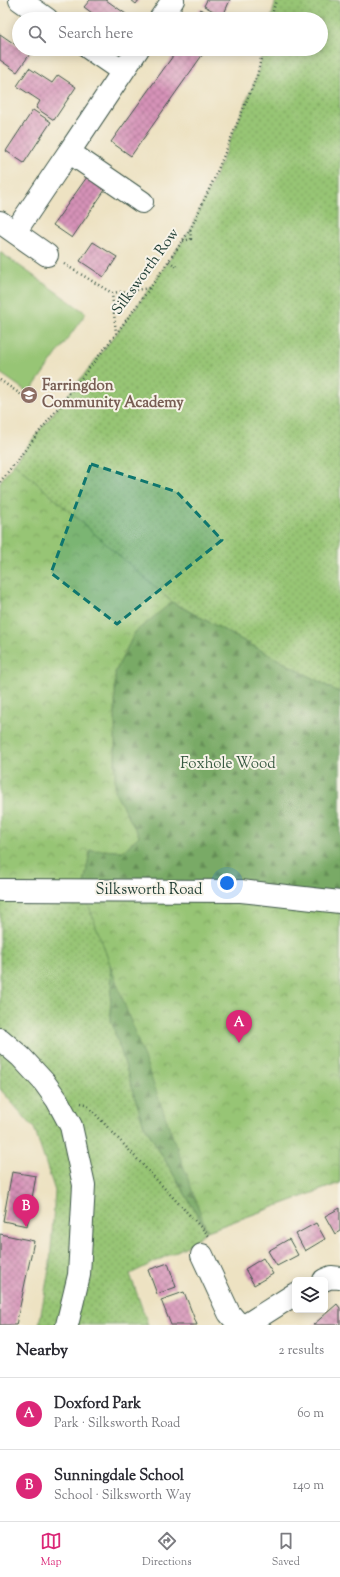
<!DOCTYPE html>
<html lang="en">
<head>
<meta charset="utf-8">
<style>
  body { margin:0; font-family:"Sorts Mill Goudy",serif; background:#f7f7f7; color:#2b2b33 }
  .controls { position:absolute; right:12px; bottom:12px; display:grid; overflow:hidden; border-radius:6px; box-shadow:0 2px 10px #0003 }
  .controls button { width:36px; height:36px; display:grid; place-items:center; padding:0; border:0; border-bottom:1px solid #e1e1e2; background:#fff; color:#2b2b33; font:20px sans-serif }
  .you { position:absolute; left:227px; top:883px; width:14px; height:14px; margin:-10px; border:3px solid #fff; border-radius:50%; background:#1a73e8; box-shadow:0 0 0 6px #1a73e833 }
  .badge { display:grid; place-items:center; width:26px; height:26px; border-radius:50%; background:#db2777; color:#fff; font-size:13px; font-weight:700 }
  .pin { position:absolute; translate:-50% -33px; filter:drop-shadow(0 1px 2px #0008) }
  .pin::after { content:''; position:absolute; top:21px; width:14px; height:12px; background:inherit; clip-path:polygon(0 0,100% 0,50% 100%) }
  .list { margin:0; padding:0; list-style:none }
  h2 { display:flex; justify-content:space-between; align-items:center; height:52px; margin:0; padding:0 16px; font-size:17px }
  h2 small { font-size:13px; font-weight:400; color:#7c7c81 }
  .list li { display:grid; grid-template-columns:26px 1fr auto; gap:12px; align-items:center; box-sizing:border-box; height:72px; padding:0 16px; border-top:1px solid #e1e1e2 }
  .list b { display:block; font-size:15px; white-space:nowrap }
  .list p { margin:0; font-size:13px; white-space:nowrap; color:#7c7c81 }
  .list em { font-size:13px; font-style:normal; color:#7c7c81 }
  .icon { flex:none; width:22px; height:22px; fill:none; stroke:currentColor; stroke-width:2; stroke-linecap:round; stroke-linejoin:round }
  .map { position:relative; flex:none; width:340px; height:1325px; overflow:hidden }
  .search { position:absolute; background:#fff; box-shadow:0 2px 10px #0003; left:12px; right:12px; top:12px; height:44px; display:flex; align-items:center; gap:10px; box-sizing:border-box; padding:0 14px; border-radius:22px; color:#7c7c81; font-size:15px }
  .sheet { height:196px; background:#fff }
  nav { display:flex; justify-content:space-around; align-items:center; box-sizing:border-box; height:56px; border-top:1px solid #e1e1e2; background:#fff; font-size:11px; color:#7c7c81 }
  nav a { display:grid; justify-items:center; gap:2px }
  nav .on { color:#db2777 }
  .map>svg:first-child { display:block }
  .grass { fill:url(#grass-dots); stroke:#5b8154 }
  .forest { fill:url(#forest-firs); stroke:#4c744d }
  .park { fill:url(#park-crowns); stroke:#5b8154 }
  .pitch { fill:#97c574; stroke:#5b8154 }
  .building { fill:url(#building-cross-hatch) }
  .lines { fill:none; stroke-linecap:round; stroke-linejoin:round }
  .minor-casing { stroke:#3e5649; stroke-width:24 }
  .path { stroke:#3e5649; stroke-width:2.5; stroke-dasharray:1 3; stroke-linecap:butt }
  .minor { stroke:#fff; stroke-width:22 }
  .marked { fill:#0f766e; fill-opacity:0.2; stroke:#0f766e; stroke-width:3; stroke-dasharray:8 5; stroke-linejoin:round }
  .labels { text-anchor:middle; dominant-baseline:central; stroke-width:4; stroke-linejoin:round; paint-order:stroke }
  .street-label { font-size:15px; fill:#1f3d34; stroke:#f7f3e8 }
  .education-label { font-size:15px; font-weight:bold; fill:#785e54; stroke:#f7f3e8; text-anchor:start }
  .park-label { font-size:15px; fill:#375841; stroke:#f7f3e8 }
</style>
</head>
<body>
<div class="map">
<svg width="340" height="1325" viewBox="0 0 340 1325">
  <defs>
    <pattern id="grass-dots" width="8" height="8" patternUnits="userSpaceOnUse"><rect width="8" height="8" fill="#97c574"/><path d="M2 2h.1M6 6h.1" fill="none" stroke="#7ba160" stroke-width="1.8" stroke-linecap="round"/></pattern>
    <pattern id="forest-firs" width="22" height="20" patternUnits="userSpaceOnUse"><rect width="22" height="20" fill="#79aa66"/><path d="M5 1l3.5 6h-7zM16 11l3.5 6h-7z" fill="#638c55"/></pattern>
    <pattern id="park-crowns" width="20" height="18" patternUnits="userSpaceOnUse"><rect width="20" height="18" fill="#97c574"/><path d="M2 6a3 3 0 1 1 6 0M12 15a3 3 0 1 1 6 0" fill="none" stroke="#7ba160"/></pattern>
    <pattern id="building-cross-hatch" width="8" height="8" patternUnits="userSpaceOnUse"><rect width="8" height="8" fill="#d692b8"/><path d="M0 0l8 8M0 8l8-8" fill="none" stroke="#ad7896"/></pattern>
  </defs>
  <rect width="100%" height="100%" fill="#f7f3e8"/>
  <filter id="ink" filterUnits="userSpaceOnUse"><feTurbulence type="fractalNoise" baseFrequency=".025" numOctaves="2"/><feDisplacementMap in="SourceGraphic" scale="8" xChannelSelector="R" yChannelSelector="G"/><feConvolveMatrix kernelMatrix="1 2 1 2 8 2 1 2 1" color-interpolation-filters="sRGB"/></filter>
  <filter id="wash" filterUnits="userSpaceOnUse"><feTurbulence type="fractalNoise" baseFrequency=".012" numOctaves="4" result="noise"/><feDisplacementMap in="SourceGraphic" scale="16" xChannelSelector="R" yChannelSelector="G"/><feGaussianBlur stdDeviation="0.9" result="paint"/><feColorMatrix in="noise" values="0 0 0 0 0 0 0 0 0 0 0 0 0 0 0 0 0 1.4 0 .05"/><feComposite in="paint" operator="in"/></filter>
  <g filter="url(#wash)">
    <rect width="100%" height="100%" fill="#ede2c2"/>
    <path class="grass" d="M276,0H340V693L172,602L14,463L116,334L150,288L190,230L214,179L257,76L263,49H321V19H271Z
      M30,889L83,890L110,939L143,1123L207,1231L187,1246L130,1274L148,1325H39L50,1263L55,1191L34,1128L0,1089V903Z"/>
    <path class="forest" d="M172,602L340,693V1183L207,1231L143,1123L111,1020L110,939L83,890L90,850L123,851L139,836L115,793V672L135,632Z"/>
    <path class="park" d="M14,463L172,602L135,632L115,672V793L139,836L123,851L90,850L83,890L340,902V1183L207,1231L83,890L0,891V482Z"/>
    <path class="pitch" d="M0,252L86,313L29,393L0,373Z"/>
    <g id="blocks">
      <path class="building" d="M90,0H106L126,14L122,19H100L84,7Z
        M131,0H139L136,4Z
        M207,0H230L223,16L204,6Z
        M200,9L215,19H194Z
        M0,34L19,47V49H22L30,54L17,72L0,60Z
        M178,49H196L203,54L131,156L111,142Z
        M29,68L52,83L58,75L76,87L54,120L36,108L40,101L17,86Z
        M33,110L51,122L24,163L6,151Z
        M87,177L105,190L72,238L53,225Z
        M93,242L117,257L104,277L80,261Z
        M12,1172L36,1176L27,1226L3,1221Z
        M340,1208V1231L335,1234L325,1216Z
        M316,1223L325,1239L305,1251L296,1234Z
        M0,1234L34,1241L16,1325H0Z
        M289,1239L298,1255L277,1266L268,1251Z
        M263,1258L273,1274L254,1285L245,1269Z
        M168,1263L176,1287L157,1294L148,1270Z
        M184,1292L197,1325H171L161,1300Z
        M337,1304L340,1308V1325H313Z"/>
    </g>
  </g>
  <g filter="url(#ink)">
    <use href="#blocks" fill-opacity="0" stroke="#3e5649" stroke-width="1"/>
    <g class="lines">
      <g class="minor-casing">
        <path id="minor" d="M20,0L47,19
          M160,19L173,0
          M90,49L122,71
          M69,152L138,49
          M0,222L47,255
          M15,232L69,152L142,202
          M0,890L241,891L340,902
          M0,1039L21,1057L44,1082L57,1100L71,1126L84,1185L79,1275L67,1325
          M202,1255L229,1313L239,1325
          M324,1280L331,1277L340,1278
          M246,1325L295,1294"/>
      </g>
      <path class="path" d="M271,19L276,0
        M183,241L191,239L190,230
        M169,261L178,268
        M64,264L112,293L116,333
        M112,293L150,288
        M0,380L26,398
        M0,482L116,334L150,288L190,230L214,179L257,76L263,49
        M81,1103L86,1104L209,1236"/>
      <use href="#minor" class="minor"/>
    </g>
  </g>
  <path class="marked" d="M91,464L177,492L222,540L117,624L51,573Z"/>
  <defs>
    <g id="school-disc" transform="scale(0.9)"><circle r="9.5" fill="#8d6e63" stroke="#f7f3e8"/><path d="M0-5L7-2L0 1L-7-2ZM-4 1L0 2.5L4 1V4Q0 6-4 4Z" fill="#fff"/></g>
  </defs>
  <g fill-rule="evenodd">
    <use href="#school-disc" x="29" y="395"/>
  </g>
  <g class="labels">
    <g class="street-label">
      <text transform="translate(146 272) rotate(-54)">Silksworth Row</text>
      <text x="149" y="890">Silksworth Road</text>
    </g>
    <g class="education-label">
      <text x="42" y="386">Farringdon<tspan x="42" dy="17">Community Academy</tspan></text>
    </g>
    <g class="park-label">
      <text x="228" y="764">Foxhole Wood</text>
    </g>
  </g>
</svg>
<div class="controls">
<button><svg class="icon" aria-label="layers" viewBox="0 0 24 24"><path d="M12 4l9 5-9 5-9-5zM3 14l9 5 9-5"/></svg></button>
</div>
<div class="you"></div>
<div class="pin badge" style="left:239px;top:1043px">A</div>
<div class="pin badge" style="left:26px;top:1227px">B</div>
<div class="search"><svg class="icon" aria-label="search" viewBox="0 0 24 24"><circle cx="10" cy="10" r="6"/><path d="M15 15l6 6"/></svg>Search here</div>
</div>
<section class="sheet">
<h2>Nearby<small>2 results</small></h2>
<ul class="list">
<li><span class="badge">A</span><div><b>Doxford Park</b><p>Park · Silksworth Road</p></div><em>60 m</em></li>
<li><span class="badge">B</span><div><b>Sunningdale School</b><p>School · Silksworth Way</p></div><em>140 m</em></li>
</ul>
</section>
<nav>
<a class="on"><svg class="icon" aria-label="map" viewBox="0 0 24 24"><path d="M3 6l6-2 6 2 6-2v14l-6 2-6-2-6 2zM9 4v14M15 6v14"/></svg>Map</a>
<a><svg class="icon" aria-label="directions" viewBox="0 0 24 24"><path d="M12 3l9 9-9 9-9-9zM9 14v-3h6M13 9l2 2-2 2"/></svg>Directions</a>
<a><svg class="icon" aria-label="saved" viewBox="0 0 24 24"><path d="M7 4h10v16l-5-4-5 4z"/></svg>Saved</a>
</nav>
</body>
</html>
